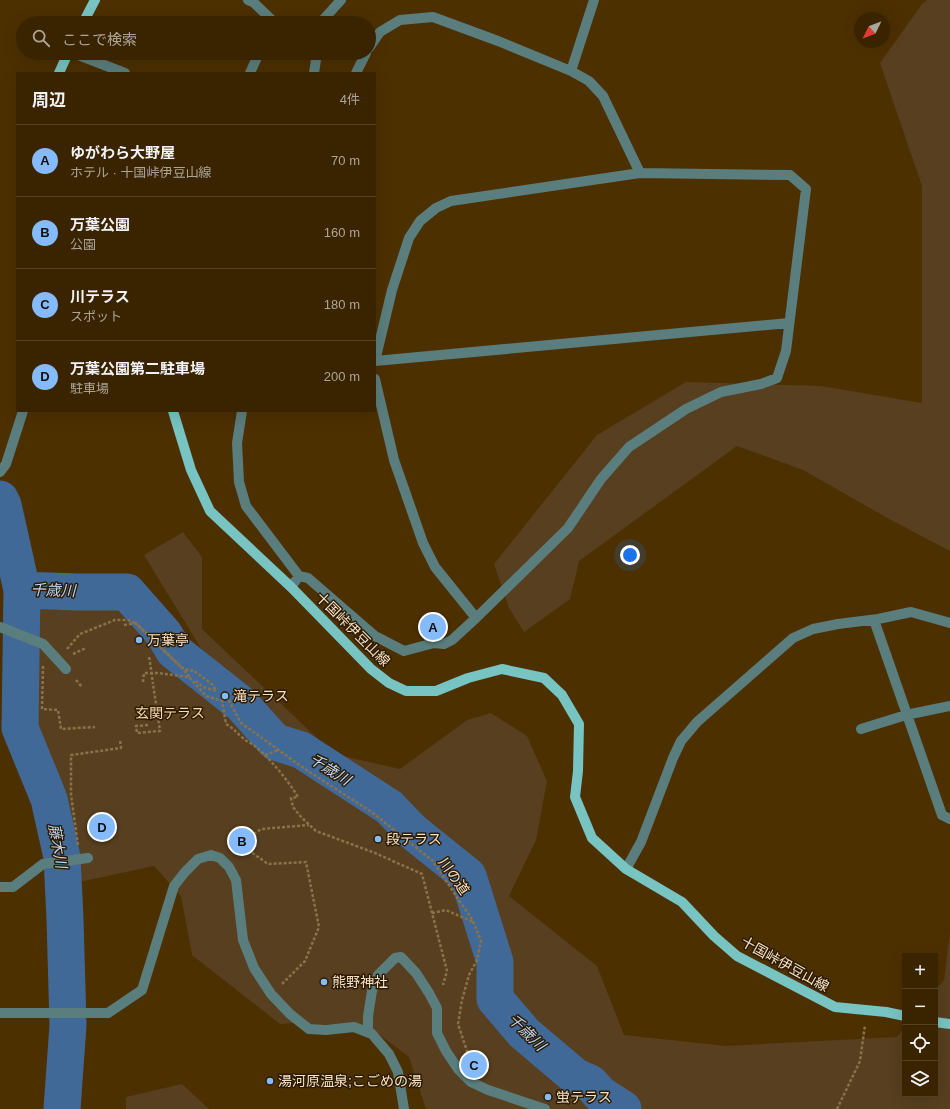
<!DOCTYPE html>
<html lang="ja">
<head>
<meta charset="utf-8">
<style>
  body { margin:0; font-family:Arial,"Noto Sans JP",sans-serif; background:#412c0a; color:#f1f3f6 }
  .controls { position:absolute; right:12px; bottom:12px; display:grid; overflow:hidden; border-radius:0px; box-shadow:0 4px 16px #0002 }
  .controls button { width:36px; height:36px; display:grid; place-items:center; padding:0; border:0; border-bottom:1px solid #544122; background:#3a2400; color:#f1f3f6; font:20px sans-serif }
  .compass { position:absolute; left:854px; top:12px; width:36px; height:36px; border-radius:50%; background:#3a2400; box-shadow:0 4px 16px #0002; rotate:227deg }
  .you { position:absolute; left:630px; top:555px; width:14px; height:14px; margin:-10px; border:3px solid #fff; border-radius:50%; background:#1a73e8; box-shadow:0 0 0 6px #1a73e833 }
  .badge { display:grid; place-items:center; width:26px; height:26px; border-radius:50%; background:#85bbfb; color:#111; font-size:13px; font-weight:700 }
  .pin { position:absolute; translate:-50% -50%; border:2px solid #fff; box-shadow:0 1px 4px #0006 }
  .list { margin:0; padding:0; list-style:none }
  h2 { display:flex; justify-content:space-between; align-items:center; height:52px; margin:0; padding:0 16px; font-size:17px }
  h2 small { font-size:13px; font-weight:400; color:#aba499 }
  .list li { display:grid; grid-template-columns:26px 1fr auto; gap:12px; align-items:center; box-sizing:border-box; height:72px; padding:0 16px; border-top:1px solid #544122 }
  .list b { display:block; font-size:15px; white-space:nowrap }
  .list p { margin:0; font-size:13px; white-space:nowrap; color:#aba499 }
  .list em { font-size:13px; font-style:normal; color:#aba499 }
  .icon { flex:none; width:22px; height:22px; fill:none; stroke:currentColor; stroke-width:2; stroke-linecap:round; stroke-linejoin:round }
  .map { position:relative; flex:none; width:950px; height:1109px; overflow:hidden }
  .search { position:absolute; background:#3a2400; box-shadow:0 4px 16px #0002; left:16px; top:16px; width:360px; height:44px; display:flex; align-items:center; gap:10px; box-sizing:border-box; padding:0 14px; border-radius:22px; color:#aba499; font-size:15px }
  .panel { position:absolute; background:#3a2400; box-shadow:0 4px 16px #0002; left:16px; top:72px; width:360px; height:340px; border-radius:0px }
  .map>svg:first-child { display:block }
  .green { fill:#573f1f }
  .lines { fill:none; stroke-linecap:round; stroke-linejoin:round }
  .river { stroke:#416998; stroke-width:37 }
  .path { stroke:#8c7249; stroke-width:2.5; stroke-dasharray:3 2; stroke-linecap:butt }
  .minor { stroke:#5a7e7d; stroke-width:10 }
  .major { stroke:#77c4c2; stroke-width:10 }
  .path-bridge { stroke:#8c7249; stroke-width:2.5; stroke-dasharray:3 2; stroke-linecap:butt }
  .poi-dot { fill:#85bbfb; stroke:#2b1b03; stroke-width:1.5 }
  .labels { text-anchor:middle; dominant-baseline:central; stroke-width:3; stroke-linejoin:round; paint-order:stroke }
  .street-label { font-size:14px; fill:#f8e2c6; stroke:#2b1b03 }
  .poi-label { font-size:14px; fill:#f8e2c6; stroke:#2b1b03; text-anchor:start }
  .park-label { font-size:14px; fill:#fedaad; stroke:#2b1b03 }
  .water-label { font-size:15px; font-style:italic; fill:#bed5f2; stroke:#2b1b03 }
</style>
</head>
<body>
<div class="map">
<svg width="950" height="1109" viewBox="0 0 950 1109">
  <rect width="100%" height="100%" fill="#4d3000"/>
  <path class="green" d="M927,0H950V551L891,520L803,470L737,446L579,561L570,599L524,632L509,608L494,564L597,435L686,382L821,386L922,403V186L880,63L922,4Z
    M183,532L202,557V629L334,754L400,769L467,720L491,713L527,736L547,781L536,840L509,896L597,966L624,1035L726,1046L897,1037L905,1027V1094H935V990L944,980L950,933V1109H426L409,1057L368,1026L353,1024L310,1025L306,1022L280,1024L192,955L181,896L154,866L70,884L27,728L22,590L127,592L164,634L174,651L205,675L202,650L144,555Z
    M182,1084L209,1109H126V1097Z"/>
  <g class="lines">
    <path class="river" d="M0,499L3,505L22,590L78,592H127L164,634L174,651L241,704L275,742L301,750L389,807L412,831L468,876L495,962V999L524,1033L576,1077L590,1083L600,1094L623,1109
      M22,590L20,728L49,799L62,857L65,919L68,1025L62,1109"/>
    <path class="path" d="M124,625L136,623L181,667L190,677
      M67,649L80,634L115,620H128L135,623
      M73,654L86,648
      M149,657L150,662
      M43,666L42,709L58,710L61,729L95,727
      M181,667L190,671L193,670L213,685L216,691L203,687L196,681
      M76,680L82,687
      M143,682L144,673H158L189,677L206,696L222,701L226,724C233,728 237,733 243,738C246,742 252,743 256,747C272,761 287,779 298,797L291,798L293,807L301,817L316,831L375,853L422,874L447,971L443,985
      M222,701L227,697L241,723L305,769L373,813L433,861L458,899L472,919L481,941L477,960L469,975L462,1000L458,1024L467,1051L471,1057
      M148,725L136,726L137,733L160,731L153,684
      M265,755L279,750
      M78,845L71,795V755L121,748L120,740
      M229,846L240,844
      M432,913L446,910L473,922
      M282,984L305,961L319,927L306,862L268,864L240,844L261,829L309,825
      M837,1109L860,1061L865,1025"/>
    <path class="minor" d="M248,0L253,2L273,21L272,23
      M322,23V21L341,0
      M369,48L380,32L400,20L433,17L498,41L571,71L589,81L603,96L640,173
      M73,53L125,73
      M571,71L594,0
      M250,73L259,53
      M314,73L317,53
      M356,73L366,53
      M375,361L789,323
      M375,379L394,460L423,543L435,567L476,618
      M242,411L237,443L239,482L246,506L299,576L291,587
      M0,472L6,464L23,411
      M299,576L308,578L375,636L404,651L434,643L444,644L452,640L476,618L568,528L601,479L629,447L686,409L721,392L761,384L777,378L786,351L806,189L790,175L640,173L451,201L436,208L420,221L409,238L392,290L375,361
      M874,620L942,815L950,819
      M0,627L43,644L66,669
      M861,729L906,715L950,706
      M626,869L641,842L673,758L681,741L697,722L793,638L813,629L838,624L878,619L911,612L950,623
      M0,887H13L43,864L88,858
      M0,1013H108L142,990L174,886L185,872L198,859L211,855L220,858L229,867L236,880L243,940L254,968L271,994L290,1014L309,1029L326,1030L354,1027L372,1034L389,1054L398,1072L404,1109
      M368,1032V1016L372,991L378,975L395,958L401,957L416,973L429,993L437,1008V1033L446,1051L458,1069L471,1082L488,1090L545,1109"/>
    <path class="major" d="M83,23L95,0
      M59,73L68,53
      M173,411L191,470L210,511L291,587L371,669L389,683L406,691H436L468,678L502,669L544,678L562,695L579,724L578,771L575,797L592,838L626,869L682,902L714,936L737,956L835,1007L886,1012L905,1016
      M935,1022L950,1024"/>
    <path class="path-bridge" d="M135,623L181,667
      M150,662L153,684"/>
  </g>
  <g class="poi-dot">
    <circle cx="139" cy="640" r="4"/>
    <circle cx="225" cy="696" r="4"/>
    <circle cx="378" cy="839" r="4"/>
    <circle cx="324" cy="982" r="4"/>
    <circle cx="270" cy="1081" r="4"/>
    <circle cx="548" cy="1097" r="4"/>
  </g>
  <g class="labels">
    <g class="street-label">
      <text transform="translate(353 629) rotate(45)">十国峠伊豆山線</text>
      <text transform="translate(454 876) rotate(55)">川の道</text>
      <text transform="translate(785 964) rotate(29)">十国峠伊豆山線</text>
    </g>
    <g class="poi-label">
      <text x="147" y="640">万葉亭</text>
      <text x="233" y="696">滝テラス</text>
      <text x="386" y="839">段テラス</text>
      <text x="332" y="982">熊野神社</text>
      <text x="278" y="1081">湯河原温泉;こごめの湯</text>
      <text x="556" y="1097">蛍テラス</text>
    </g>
    <g class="park-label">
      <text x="170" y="713">玄関テラス</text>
    </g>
    <g class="water-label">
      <text transform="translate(53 590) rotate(1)">千歳川</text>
      <text transform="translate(330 769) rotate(32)">千歳川</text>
      <text transform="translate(58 846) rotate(80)">藤木川</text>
      <text transform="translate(527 1032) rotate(44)">千歳川</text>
    </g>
  </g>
</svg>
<div class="controls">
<button>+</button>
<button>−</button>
<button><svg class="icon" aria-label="locate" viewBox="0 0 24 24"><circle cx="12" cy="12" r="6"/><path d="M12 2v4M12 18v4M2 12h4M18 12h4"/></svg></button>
<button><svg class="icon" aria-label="layers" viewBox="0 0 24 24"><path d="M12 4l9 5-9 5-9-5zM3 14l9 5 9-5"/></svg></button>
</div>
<svg class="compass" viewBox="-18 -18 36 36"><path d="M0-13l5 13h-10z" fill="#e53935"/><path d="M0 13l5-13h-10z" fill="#aba499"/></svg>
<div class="you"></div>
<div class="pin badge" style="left:433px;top:627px">A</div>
<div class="pin badge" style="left:242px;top:841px">B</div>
<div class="pin badge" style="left:474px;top:1065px">C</div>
<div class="pin badge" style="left:102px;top:827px">D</div>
<div class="search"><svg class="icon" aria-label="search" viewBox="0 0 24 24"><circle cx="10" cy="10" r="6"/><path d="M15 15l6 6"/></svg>ここで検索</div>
<section class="panel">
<h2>周辺<small>4件</small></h2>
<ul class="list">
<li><span class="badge">A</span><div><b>ゆがわら大野屋</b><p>ホテル · 十国峠伊豆山線</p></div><em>70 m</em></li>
<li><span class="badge">B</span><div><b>万葉公園</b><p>公園</p></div><em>160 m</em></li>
<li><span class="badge">C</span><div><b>川テラス</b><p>スポット</p></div><em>180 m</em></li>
<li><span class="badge">D</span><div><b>万葉公園第二駐車場</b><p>駐車場</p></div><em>200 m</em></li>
</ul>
</section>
</div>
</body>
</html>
